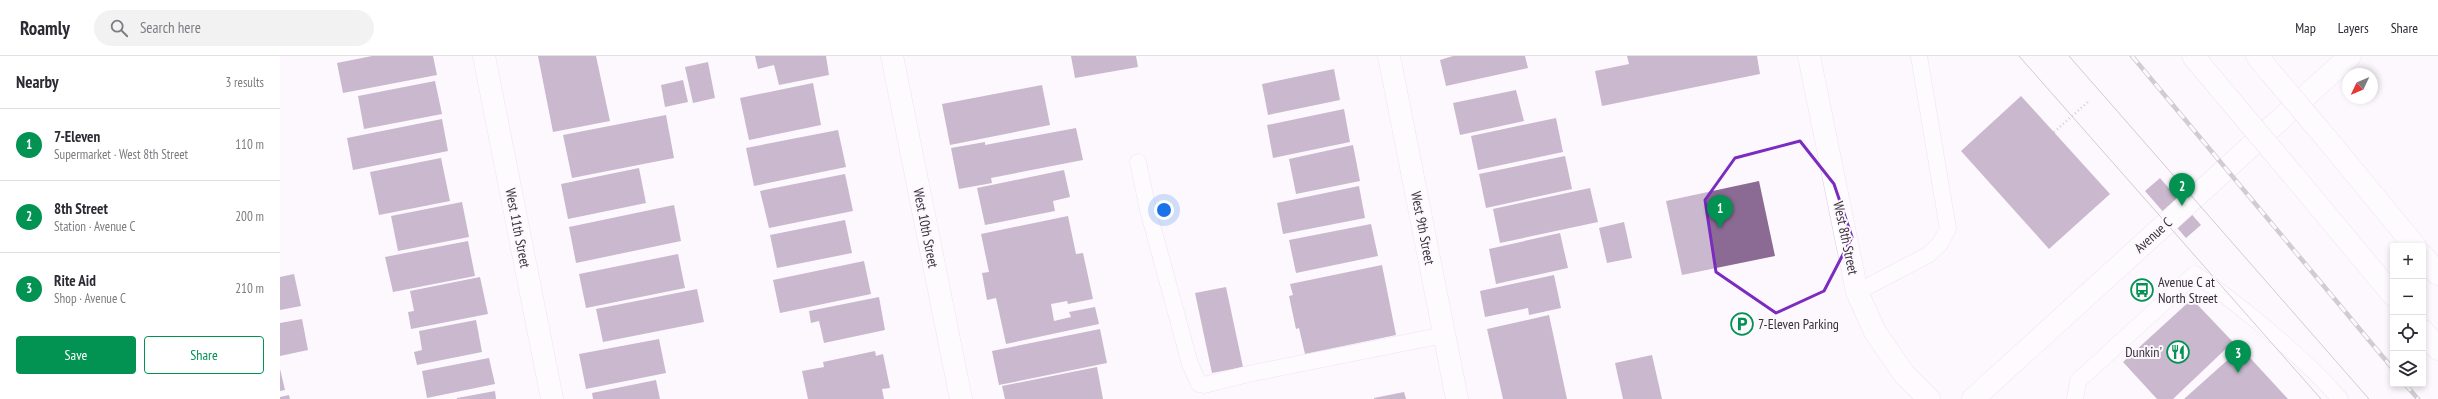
<!DOCTYPE html>
<html lang="en">
<head>
<meta charset="utf-8">
<style>
  body { margin:0; font-family:"PT Sans Narrow",sans-serif; background:#f2f2f3; color:#2b2b33 }
  .controls { position:absolute; right:12px; bottom:12px; display:grid; overflow:hidden; border-radius:4px; box-shadow:0 2px 6px #0003 }
  .controls button { width:36px; height:36px; display:grid; place-items:center; padding:0; border:0; border-bottom:1px solid #e1e1e2; background:#fff; color:#2b2b33; font:20px sans-serif }
  .compass { position:absolute; left:2062px; top:12px; width:36px; height:36px; border-radius:50%; background:#fff; box-shadow:0 2px 6px #0003; rotate:226deg }
  .you { position:absolute; left:884px; top:154px; width:14px; height:14px; margin:-10px; border:3px solid #fff; border-radius:50%; background:#1a73e8; box-shadow:0 0 0 6px #1a73e833 }
  .badge { display:grid; place-items:center; width:26px; height:26px; border-radius:50%; background:#029252; color:#fff; font-size:13px; font-weight:700 }
  .pin { position:absolute; translate:-50% -33px; filter:drop-shadow(0 1px 2px #0008) }
  .pin::after { content:''; position:absolute; top:21px; width:14px; height:12px; background:inherit; clip-path:polygon(0 0,100% 0,50% 100%) }
  .list { margin:0; padding:0; list-style:none }
  h2 { display:flex; justify-content:space-between; align-items:center; height:52px; margin:0; padding:0 16px; font-size:17px }
  h2 small { font-size:13px; font-weight:400; color:#7c7c81 }
  .list li { display:grid; grid-template-columns:26px 1fr auto; gap:12px; align-items:center; box-sizing:border-box; height:72px; padding:0 16px; border-top:1px solid #e1e1e2 }
  .list b { display:block; font-size:15px; white-space:nowrap }
  .list p { margin:0; font-size:13px; white-space:nowrap; color:#7c7c81 }
  .list em { font-size:13px; font-style:normal; color:#7c7c81 }
  .actions { display:flex; gap:8px; padding:12px 16px }
  .actions a { flex:1; padding:9px 0; border:1px solid #029252; border-radius:4px; text-align:center; font-size:14px; color:#029252 }
  .actions .main { background:#029252; color:#fff }
  .icon { flex:none; width:22px; height:22px; fill:none; stroke:currentColor; stroke-width:2; stroke-linecap:round; stroke-linejoin:round }
  .map { position:relative; flex:none; width:2158px; height:343px; overflow:hidden }
  header { display:flex; align-items:center; gap:24px; box-sizing:border-box; height:56px; padding:0 20px; background:#fff; border-bottom:1px solid #e1e1e2 }
  header strong { font-size:19px }
  nav { display:flex; gap:22px; margin-inline-start:auto; font-size:14px }
  .search { width:280px; height:36px; background:#f2f2f3; display:flex; align-items:center; gap:10px; box-sizing:border-box; padding:0 14px; border-radius:22px; color:#7c7c81; font-size:15px }
  main { display:flex }
  aside { flex:1; background:#fff }
  .map>svg:first-child { display:block }
  .building { fill:#8b6b94 }
  .lines { fill:none; stroke-linecap:round; stroke-linejoin:round }
  .service-casing { stroke:#dec8e5; stroke-width:17 }
  .minor-casing { stroke:#dec8e5; stroke-width:23 }
  .secondary-casing { stroke:#dec8e5; stroke-width:23 }
  .motorway-casing { stroke:#dec8e5; stroke-width:23 }
  .path { stroke:#9e97a0; stroke-width:2.5; stroke-dasharray:1 3; stroke-linecap:butt }
  .service { stroke:#fff; stroke-width:16 }
  .minor { stroke:#fff; stroke-width:22 }
  .secondary { stroke:#fff; stroke-width:22 }
  .motorway { stroke:#fff; stroke-width:22 }
  .tram { stroke:#9c959d; stroke-width:1 }
  .rail-casing { stroke:#9c959d; stroke-width:4.5 }
  .rail { stroke:#fdf8fe; stroke-width:3; stroke-dasharray:9; stroke-linecap:butt }
  .motorway-bridge-casing { stroke:#dec8e5; stroke-width:23; stroke-linecap:butt }
  .motorway-bridge { stroke:#fff; stroke-width:22 }
  .marked { fill:none; stroke:#7b2cbf; stroke-width:3; stroke-linejoin:round }
  .labels { text-anchor:middle; dominant-baseline:central; stroke-width:4; stroke-linejoin:round; paint-order:stroke }
  .street-label { font-size:14px; fill:#382f3a; stroke:#fdf8fe }
  .poi-label { font-size:14px; fill:#382f3a; stroke:#fdf8fe; text-anchor:start }
</style>
</head>
<body>
<header>
<strong>Roamly</strong>
<div class="search"><svg class="icon" aria-label="search" viewBox="0 0 24 24"><circle cx="10" cy="10" r="6"/><path d="M15 15l6 6"/></svg>Search here</div>
<nav><a>Map</a><a>Layers</a><a>Share</a></nav>
</header>
<main>
<aside>
<h2>Nearby<small>3 results</small></h2>
<ul class="list">
<li><span class="badge">1</span><div><b>7-Eleven</b><p>Supermarket · West 8th Street</p></div><em>110 m</em></li>
<li><span class="badge">2</span><div><b>8th Street</b><p>Station · Avenue C</p></div><em>200 m</em></li>
<li><span class="badge">3</span><div><b>Rite Aid</b><p>Shop · Avenue C</p></div><em>210 m</em></li>
</ul>
<div class="actions"><a class="main">Save</a><a>Share</a></div>
</aside>
<div class="map">
<svg width="2158" height="343" viewBox="0 0 2158 343">
  <rect width="100%" height="100%" fill="#fdf8fe"/>
  <path class="building" d="M92,0H153L157,19L63,37L57,7Z
    M258,0H316L330,65L273,76Z
    M475,0H546L549,19L499,29L494,9L478,13Z
    M791,0H856L858,11L795,22Z
    M1245,0L1248,12L1166,30L1160,4L1173,0Z
    M1347,0H1477L1480,18L1322,50L1315,15L1349,8Z
    M428,6L435,42L413,47L405,11Z
    M1054,13L1060,44L988,59L982,28Z
    M403,24L408,46L385,51L381,29Z
    M155,25L162,58L84,73L78,40Z
    M533,27L541,69L469,84L460,42Z
    M762,29L770,69L670,89L662,48Z
    M1236,34L1244,65L1180,79L1173,47Z
    M1741,40L1830,138L1769,193L1681,95Z
    M1064,53L1070,86L993,102L987,69Z
    M386,59L394,102L292,122L283,79Z
    M1276,62L1283,96L1198,114L1191,80Z
    M162,63L168,95L73,114L67,82Z
    M796,72L803,104L711,122L712,127L679,133L671,92L705,86V89Z
    M558,74L566,111L474,130L466,92Z
    M1073,89L1080,125L1016,138L1009,103Z
    M1285,100L1292,133L1206,152L1199,118Z
    M161,102L170,145L99,159L90,116Z
    M359,112L366,147L288,163L281,128Z
    M784,114L790,141L773,145L775,155L705,169L697,132Z
    M565,118L573,155L489,172L480,135Z
    M1880,122L1921,169L1906,182L1865,135Z
    M1479,125L1495,200L1402,219L1386,145Z
    M1079,130L1085,162L1003,178L997,147Z
    M1310,132L1318,166L1220,187L1213,153Z
    M182,146L189,181L118,195L111,160Z
    M394,149L401,185L296,207L289,171Z
    M788,160L796,198L803,197L813,243L788,248L787,245L771,248L774,265L791,261L789,256L815,251L819,268L726,288L716,242L707,244L702,217L709,216L701,178Z
    M565,164L572,197L497,212L490,179Z
    M1344,166L1352,202L1327,207L1319,172Z
    M1091,168L1098,200L1016,217L1009,184Z
    M1280,177L1288,212L1216,228L1209,193Z
    M188,185L195,220L113,236L105,201Z
    M398,198L405,232L306,252L299,218Z
    M584,205L591,238L500,257L493,224Z
    M1102,209L1116,279L1025,298L1019,272L1016,273L1009,240L1013,239L1010,228Z
    M14,218L21,250L0,254V221Z
    M1274,219L1281,252L1249,259L1248,252L1205,261L1200,235Z
    M200,221L208,258L131,273L128,256L134,255L130,235Z
    M946,231L963,311L932,317L915,237Z
    M417,233L424,266L323,286L316,253Z
    M599,241L605,274L544,287L539,265L531,267L529,255Z
    M1912,243L1953,286L1893,343H1877L1843,306Z
    M1269,259L1287,343H1223L1207,273Z
    M22,263L28,294L0,300V267Z
    M196,264L202,296L137,309L134,296L142,294L139,275Z
    M820,273L827,307L719,329L712,295Z
    M379,283L386,317L306,333L299,298Z
    M1961,292L2008,343H1904Z
    M595,295L596,300L603,298L610,332L602,333L604,343H528L522,315L544,311L543,306Z
    M1372,299L1382,343H1343L1335,307Z
    M209,302L215,328L147,342L142,315Z
    M817,311L823,343H725L722,330Z
    M0,313L5,334L0,335Z
    M376,324L380,343H313L312,337Z
    M215,335L216,343H177V342Z
    M1124,336L1126,343H1094V342Z
    M9,339L10,343H0V341Z"/>
  <g class="lines">
    <g class="service-casing">
      <path id="service" d="M858,106L868,154L910,308L919,328L924,329L968,318L1164,279
        M1577,236L1648,199L1659,189L1668,173L1639,0
        M1795,343L1798,325L1915,218C1963,251 2021,299 2060,343"/>
    </g>
    <g class="minor-casing">
      <path id="minor" d="M204,0L272,343
        M612,0L681,343
        M1109,0L1177,343"/>
    </g>
    <g class="secondary-casing">
      <path id="secondary" d="M1529,0L1577,236L1595,276L1624,318L1649,343
        M1693,343L2070,0"/>
    </g>
    <g class="motorway-casing">
      <path id="motorway" d="M1913,0L1954,49
        M1977,0L1991,17
        M2046,82L2135,190
        M2013,119L2113,239
        M2143,200L2158,218
        M2143,275L2158,293"/>
    </g>
    <path class="path" d="M1774,76L1808,46"/>
    <use href="#service" class="service"/>
    <use href="#minor" class="minor"/>
    <use href="#secondary" class="secondary"/>
    <use href="#motorway" class="motorway"/>
    <path class="tram" d="M1739,0L2041,343
      M1789,0L2089,343"/>
    <g class="rail-casing">
      <path id="rail" d="M1852,0L2113,313
        M2125,328L2138,343"/>
    </g>
    <use href="#rail" class="rail"/>
    <g class="motorway-bridge-casing">
      <path id="motorway-bridge" d="M1991,17L2046,82
        M1954,49L2013,119"/>
    </g>
    <use href="#motorway-bridge" class="motorway-bridge"/>
  </g>
  <path d="M0 0H2158V343H0ZM1520,85L1554,128L1572,181L1544,235L1496,257L1436,216L1425,144L1455,102Z" fill="#fdf8fe" fill-opacity=".55" fill-rule="evenodd"/>
  <path class="marked" d="M1520,85L1554,128L1572,181L1544,235L1496,257L1436,216L1425,144L1455,102Z"/>
  <defs>
    <g id="bus-ring" transform="scale(1.15)"><circle r="9.5" fill="#fdf8fe" stroke="#029252" stroke-width="1.5"/><path d="M-5-6H5V4H4V6H2V4H-2V6H-4V4H-5ZM-3.5-4V0h7V-4ZM-3.5 1.2v1.5H-2V1.2ZM2 1.2v1.5H3.5V1.2Z" fill="#029252"/></g>
    <g id="parking-ring" transform="scale(1.15)"><circle r="9.5" fill="#fdf8fe" stroke="#029252" stroke-width="1.5"/><path d="M-3.5-5.5H1a3.5 3.5 0 0 1 0 7H-1V5.5H-3.5ZM-1-3.4V-.6H.8a1.4 1.4 0 0 0 0-2.8Z" fill="#029252"/></g>
    <g id="restaurant-ring" transform="scale(1.15)"><circle r="9.5" fill="#fdf8fe" stroke="#029252" stroke-width="1.5"/><path d="M-5-6h1v4h1v-4h1v4h1v-4h1v5L-1.5 .5V6h-2V.5L-5-1ZM5-6V6H3V1.5H1.5Q1.5-4 5-6Z" fill="#029252"/></g>
  </defs>
  <g fill-rule="evenodd">
    <use href="#bus-ring" x="1862" y="234"/>
    <use href="#parking-ring" x="1462" y="268"/>
    <use href="#restaurant-ring" x="1898" y="296"/>
  </g>
  <g class="labels">
    <g class="street-label">
      <text transform="translate(238 172) rotate(79)">West 11th Street</text>
      <text transform="translate(646 172) rotate(79)">West 10th Street</text>
      <text transform="translate(1143 172) rotate(79)">West 9th Street</text>
      <text transform="translate(1873 179) rotate(-42)">Avenue C</text>
      <text transform="translate(1566 182) rotate(78)">West 8th Street</text>
    </g>
    <g class="poi-label">
      <text x="1878" y="226">Avenue C at<tspan x="1878" dy="16">North Street</tspan></text>
      <text x="1478" y="268">7-Eleven Parking</text>
      <text x="1882" y="296" text-anchor="end">Dunkin'</text>
    </g>
  </g>
</svg>
<div class="controls">
<button>+</button>
<button>−</button>
<button><svg class="icon" aria-label="locate" viewBox="0 0 24 24"><circle cx="12" cy="12" r="6"/><path d="M12 2v4M12 18v4M2 12h4M18 12h4"/></svg></button>
<button><svg class="icon" aria-label="layers" viewBox="0 0 24 24"><path d="M12 4l9 5-9 5-9-5zM3 14l9 5 9-5"/></svg></button>
</div>
<svg class="compass" viewBox="-18 -18 36 36"><path d="M0-13l5 13h-10z" fill="#e53935"/><path d="M0 13l5-13h-10z" fill="#7c7c81"/></svg>
<div class="you"></div>
<div class="pin badge" style="left:1440px;top:172px">1</div>
<div class="pin badge" style="left:1902px;top:150px">2</div>
<div class="pin badge" style="left:1958px;top:317px">3</div>
</div>
</main>
</body>
</html>
